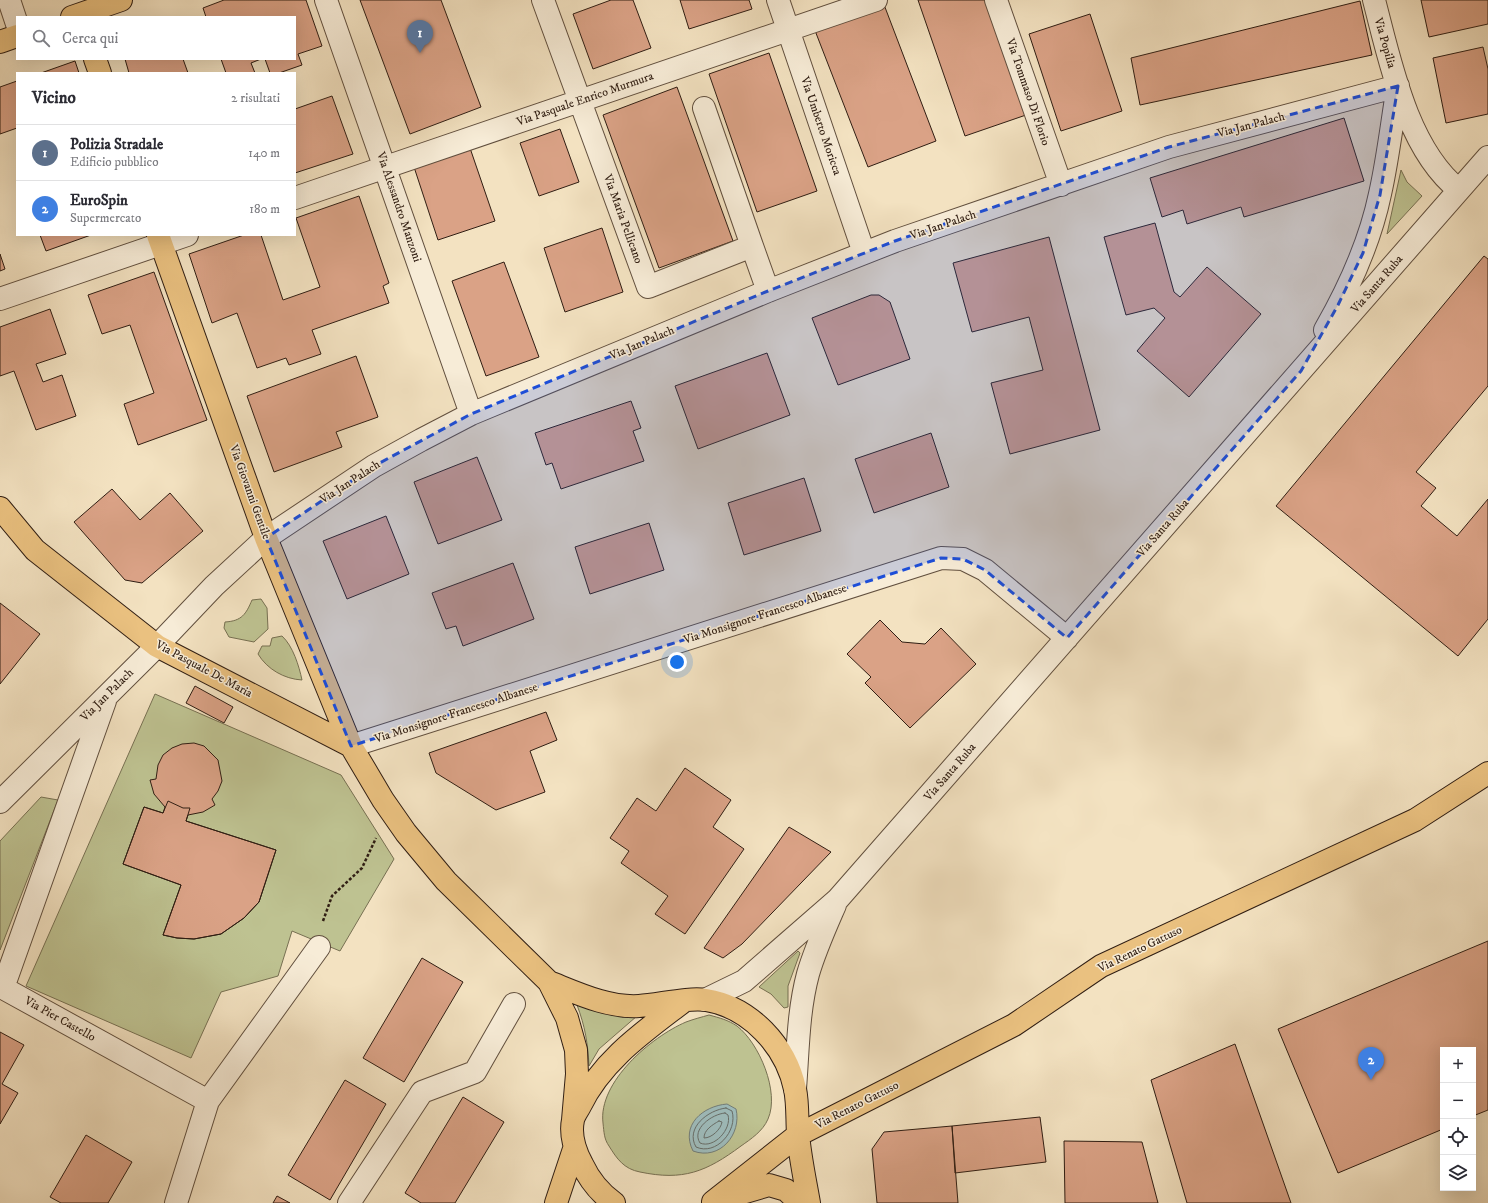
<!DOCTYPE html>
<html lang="it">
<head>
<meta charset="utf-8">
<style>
  body { margin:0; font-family:"IM FELL DW Pica",serif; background:#f2f2f3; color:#2b2b33 }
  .controls { position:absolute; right:12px; bottom:12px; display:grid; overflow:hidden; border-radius:0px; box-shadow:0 4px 16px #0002 }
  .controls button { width:36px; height:36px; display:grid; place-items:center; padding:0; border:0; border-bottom:1px solid #e1e1e2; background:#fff; color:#2b2b33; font:20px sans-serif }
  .you { position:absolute; left:677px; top:662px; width:14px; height:14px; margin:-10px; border:3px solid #fff; border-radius:50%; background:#1a73e8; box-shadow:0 0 0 6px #1a73e833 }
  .badge { display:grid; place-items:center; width:26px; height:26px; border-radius:50%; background:#0b8043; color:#fff; font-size:13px; font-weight:700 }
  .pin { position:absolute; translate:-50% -33px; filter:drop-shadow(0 1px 2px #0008) }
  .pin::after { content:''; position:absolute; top:21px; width:14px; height:12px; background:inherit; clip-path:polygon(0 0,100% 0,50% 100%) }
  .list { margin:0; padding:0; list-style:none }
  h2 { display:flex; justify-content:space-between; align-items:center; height:52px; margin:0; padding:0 16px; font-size:17px }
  h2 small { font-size:13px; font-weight:400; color:#7c7c81 }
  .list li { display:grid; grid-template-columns:26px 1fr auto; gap:12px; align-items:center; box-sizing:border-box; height:56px; padding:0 16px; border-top:1px solid #e1e1e2 }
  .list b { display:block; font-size:15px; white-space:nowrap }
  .list p { margin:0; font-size:13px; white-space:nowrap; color:#7c7c81 }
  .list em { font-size:13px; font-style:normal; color:#7c7c81 }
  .icon { flex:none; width:22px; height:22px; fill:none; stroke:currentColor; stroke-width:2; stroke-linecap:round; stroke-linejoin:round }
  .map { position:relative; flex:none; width:1488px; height:1203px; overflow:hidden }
  .search { position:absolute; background:#fff; box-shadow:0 4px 16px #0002; left:16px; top:16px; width:280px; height:44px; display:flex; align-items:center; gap:10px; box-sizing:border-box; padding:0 14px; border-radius:0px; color:#7c7c81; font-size:15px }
  .panel { position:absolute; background:#fff; box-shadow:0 4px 16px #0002; left:16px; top:72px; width:280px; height:164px; border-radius:0px }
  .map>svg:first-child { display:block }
  .green { fill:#bec291; stroke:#777052 }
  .water { fill:#9ebcbc; stroke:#727d78 }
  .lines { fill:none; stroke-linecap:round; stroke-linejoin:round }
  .shore { stroke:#676d68; stroke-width:1 }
  .building { fill:#daa286; stroke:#301e13 }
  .minor-casing { stroke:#614f3e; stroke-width:24 }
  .major-casing { stroke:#301e13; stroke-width:24 }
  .path { stroke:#301e13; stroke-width:2.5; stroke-dasharray:3 2; stroke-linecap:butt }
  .minor { stroke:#f7ecd7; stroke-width:22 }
  .major { stroke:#eac180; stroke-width:22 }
  .marked { fill:#1d4ed8; fill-opacity:0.2; stroke:#1d4ed8; stroke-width:3; stroke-dasharray:8 5; stroke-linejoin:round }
  .labels { text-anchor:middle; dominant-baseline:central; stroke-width:3; stroke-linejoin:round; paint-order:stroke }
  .street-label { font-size:12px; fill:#301e13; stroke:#f7ecd7 }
</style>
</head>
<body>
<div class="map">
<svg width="1488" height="1203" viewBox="0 0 1488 1203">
  <rect width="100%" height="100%" fill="#f3e2c1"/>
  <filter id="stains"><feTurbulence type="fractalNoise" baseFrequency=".005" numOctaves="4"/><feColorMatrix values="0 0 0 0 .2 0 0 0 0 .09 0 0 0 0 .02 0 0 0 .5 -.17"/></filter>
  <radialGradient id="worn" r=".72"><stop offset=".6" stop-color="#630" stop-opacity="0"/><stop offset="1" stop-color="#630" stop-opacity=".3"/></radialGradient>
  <path class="green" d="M1401,170L1407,182L1422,196L1387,234Z
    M261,599L267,608L268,629L254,642L229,637L224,628L225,622C242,621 246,614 252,600Z
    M282,636C293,646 299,666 302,680C284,679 267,669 258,654L262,646H270L272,638Z
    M155,694L341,775L394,859L340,951L292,931L278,976L221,992L191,1058L26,986Z
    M41,797L58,800L0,950V841Z
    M798,951L800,953L788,986V1007L784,1008L771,994L759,987Z
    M580,1001L637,1016L599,1049L589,1066C588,1044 585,1026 577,1005Z
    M709,1015C720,1018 728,1020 737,1026C759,1043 780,1092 768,1119C763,1131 751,1139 741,1146C706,1172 683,1181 640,1172C624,1169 617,1159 609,1146C604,1139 604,1132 603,1123C598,1082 651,1037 686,1022C694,1019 702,1017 709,1015Z"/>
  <path class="water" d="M727,1104L736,1109C742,1134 720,1161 693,1151C680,1125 703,1106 727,1104Z"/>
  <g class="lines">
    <path class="shore" d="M726,1108L732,1111C738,1131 716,1156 696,1147C685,1128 708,1110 726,1108Z
      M725,1113L728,1115C732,1129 714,1149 700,1143C691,1129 712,1114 725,1113Z
      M719,1121L722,1122C721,1129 712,1138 704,1138C704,1130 712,1125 719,1121Z"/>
  </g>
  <path class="building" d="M224,0H306L322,46L298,54L302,65L279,73H270L265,59H295V17H206L203,8Z
    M360,0H441L481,107L410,134Z
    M611,0H633L651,48L593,69L573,14Z
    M680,0H749L752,9L689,29Z
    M918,0H986L1026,115L965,136Z
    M1421,0H1488V24L1429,37Z
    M1360,1L1372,55L1140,105L1131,58Z
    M883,2L936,141L868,167L814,28Z
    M1090,14L1122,111L1061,131L1029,34Z
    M1483,47L1488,69V114L1446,123L1433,58Z
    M769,53L817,191L757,212L709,74Z
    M125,59H183L188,73H129Z
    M221,59H261L251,63L255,73H226Z
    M75,61L79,73H41Z
    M17,81V128L0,134V87Z
    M677,87L733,241L659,268L603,115Z
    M332,96L353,154L295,173V109Z
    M1344,118L1364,181L1244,217L1241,207L1187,224L1183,210L1162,217L1150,178Z
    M560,129L579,182L539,196L520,143Z
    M470,148L495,221L438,240L414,167Z
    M359,196L389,283L383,286L389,303L312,330L321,354L289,365L286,358L257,368L237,313L212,323L189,254L244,235H261L283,300L320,287L296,218Z
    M1155,223L1174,292L1180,297L1207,267L1261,314L1189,397L1137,351L1165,318L1154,308L1126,315L1104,237Z
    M602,228L623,292L565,312L544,248Z
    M40,235H91L46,251Z
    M1049,237L1100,430L1010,454L991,383L1043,370L1029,317L972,332L953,263Z
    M0,254L5,269L0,271Z
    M1484,256L1488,259V386L1416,472L1436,488L1421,506L1457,536L1488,499V619L1458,656L1276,506Z
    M504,262L539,357L486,376L452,281Z
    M154,272L207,420L138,445L124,404L154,393L130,325L102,334L88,295Z
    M871,295H879L890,302L910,359L838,385L812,318Z
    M50,309L66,354L36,364L43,382L62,375L76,416L36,430L14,371L0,376V327Z
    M767,353L790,415L698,449L675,386Z
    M356,356L378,417L336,432L342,447L274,472L247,396Z
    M631,401L641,428L633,431L644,461L561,489L552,463L546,465L535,433Z
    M931,433L949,487L874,513L855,459Z
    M477,457L502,520L438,544L414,482Z
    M804,478L821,531L744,555L728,503Z
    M112,489L140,520L170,493L203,531L142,583L125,580L74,522Z
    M386,516L409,574L347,599L323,541Z
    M649,523L664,570L590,594L575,547Z
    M513,563L534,619L463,646L456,626L446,629L432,593Z
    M0,603L40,634L0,684Z
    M880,620L902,642L925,644L941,628L976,664L910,728L865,683L871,677L847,654Z
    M195,686L233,707L224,723L186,703Z
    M546,712L557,740L530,751L545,792L496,810L436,773L429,753Z
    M194,743L204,746L218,760L222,781L218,791L212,799L215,805L203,812L188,815L186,821L276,850L259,902L244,918L221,934L194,939L177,938L163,935L181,885L123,864L144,807L163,813L165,807L154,794L150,780L156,779L158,765L163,755L172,748L182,744Z
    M685,768L731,800L713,827L744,849L685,934L655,914L668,896L621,863L629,851L610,838L637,798L656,811Z
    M168,801L183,808H190L186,821L276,850L259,902L244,918L221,934L194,939L177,938L163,935L181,885L123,864L144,807L163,813Z
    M789,827L831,852L742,944L723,958L704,948Z
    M1488,941V1110L1473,1116V1050H1443V1129L1338,1173L1278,1029Z
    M422,958L463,982L404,1082L363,1058Z
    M0,1032L24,1045L2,1084L18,1093L0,1124Z
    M1235,1044L1291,1203H1187L1151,1080Z
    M345,1080L386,1104L330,1200L288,1175Z
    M463,1097L504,1122L455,1203H421L405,1193Z
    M1040,1117L1046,1162L955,1173L952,1126Z
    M952,1126L958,1203H877L872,1149L884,1132Z
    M86,1135L132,1162L108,1203H61L50,1197Z
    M1064,1141L1142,1142L1158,1203H1065Z
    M277,1196L290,1203H273Z"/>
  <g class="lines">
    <g class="minor-casing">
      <path id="minor" d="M9,0L17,24
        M326,0L471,414
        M543,0L648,287L752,246L768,291
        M778,0L864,253
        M996,0L1061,185
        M1374,0C1390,61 1407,149 1459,190
        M704,108L752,246
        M295,198L876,0
        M0,299L187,235
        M1325,330C1349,288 1370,242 1380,194C1388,159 1392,122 1398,86
        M105,701L3,988L208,1101L176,1203
        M351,746L941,558L963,559L985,570L1067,638
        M0,802L157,646L214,586L266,538L374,466L421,440L471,414L768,291L895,241L1169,147L1398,86
        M705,1000L744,981L838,899L1488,157
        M795,1089C798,1051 798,1011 808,974C815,950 825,928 835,905
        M208,1101L319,947
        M349,1203L422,1092L475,1072L514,1004"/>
    </g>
    <g class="major-casing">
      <path id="major" d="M72,17L121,0
        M0,42L17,36
        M95,59L100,73
        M158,235L266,538L351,746L383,800L406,833L446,881L549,982L567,1018L576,1050L577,1074L573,1120
        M0,508L35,550L157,646L351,746
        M549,982C577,993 608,1008 639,1006C658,1005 688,997 706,1000C750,1007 786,1046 795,1089C798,1103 797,1119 798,1134C800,1157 805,1180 809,1203
        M725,1198L769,1185L786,1190L800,1203
        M713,1202L798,1135L1014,1025L1101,966L1415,820L1488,773
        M556,1203L574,1149
        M614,1203C600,1193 589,1179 582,1164C575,1151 570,1134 573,1120C574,1115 578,1110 580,1106C602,1060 645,1031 684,1001"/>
    </g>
    <path class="path" d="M323,921L332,896L362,868L376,838"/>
    <use href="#minor" class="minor"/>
    <use href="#major" class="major"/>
  </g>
  <path class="marked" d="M1398,86L1380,195L1363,253L1338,305L1301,371L1067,638L985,570L963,559L941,558L351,746L266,538L374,466L471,414L768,291L895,241L1169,147Z"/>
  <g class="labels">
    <g class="street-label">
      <text transform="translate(1385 43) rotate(74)">Via Popilia</text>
      <text transform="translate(1028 92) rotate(71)">Via Tommaso Di Florio</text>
      <text transform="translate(585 99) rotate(-19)">Via Pasquale Enrico Murmura</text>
      <text transform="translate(1251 125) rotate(-15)">Via Jan Palach</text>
      <text transform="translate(821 126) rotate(71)">Via Umberto Moricca</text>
      <text transform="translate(399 207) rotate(71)">Via Alessandro Manzoni</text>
      <text transform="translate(623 219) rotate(70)">Via Maria Pellicano</text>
      <text transform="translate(943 225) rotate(-19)">Via Jan Palach</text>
      <text transform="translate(1377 284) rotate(-49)">Via Santa Ruba</text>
      <text transform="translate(642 343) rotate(-23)">Via Jan Palach</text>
      <text transform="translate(350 482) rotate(-33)">Via Jan Palach</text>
      <text transform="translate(250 492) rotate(70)">Via Giovanni Gentile</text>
      <text transform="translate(1163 528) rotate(-49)">Via Santa Ruba</text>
      <text transform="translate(765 614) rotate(-18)">Via Monsignore Francesco Albanese</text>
      <text transform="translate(204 669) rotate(28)">Via Pasquale De Maria</text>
      <text transform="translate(107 695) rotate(-45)">Via Jan Palach</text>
      <text transform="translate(456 713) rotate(-18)">Via Monsignore Francesco Albanese</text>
      <text transform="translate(950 772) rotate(-49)">Via Santa Ruba</text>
      <text transform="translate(1140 949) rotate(-26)">Via Renato Gattuso</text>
      <text transform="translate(60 1019) rotate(29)">Via Pier Castello</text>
      <text transform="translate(857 1105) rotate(-27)">Via Renato Gattuso</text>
    </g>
  </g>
  <rect width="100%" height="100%" filter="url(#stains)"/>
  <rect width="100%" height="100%" fill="url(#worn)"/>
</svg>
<div class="controls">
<button>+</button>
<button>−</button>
<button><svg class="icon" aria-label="locate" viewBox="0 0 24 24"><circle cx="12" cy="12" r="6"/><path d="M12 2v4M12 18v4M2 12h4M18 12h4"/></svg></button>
<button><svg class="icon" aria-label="layers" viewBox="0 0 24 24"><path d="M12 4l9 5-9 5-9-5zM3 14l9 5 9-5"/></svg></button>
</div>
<div class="you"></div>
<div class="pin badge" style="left:420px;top:53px;background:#5c6f8a">1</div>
<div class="pin badge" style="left:1371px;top:1080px;background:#3f7fe0">2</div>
<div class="search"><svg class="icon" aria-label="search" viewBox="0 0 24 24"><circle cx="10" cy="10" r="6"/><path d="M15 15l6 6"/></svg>Cerca qui</div>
<section class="panel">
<h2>Vicino<small>2 risultati</small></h2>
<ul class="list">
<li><span class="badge" style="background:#5c6f8a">1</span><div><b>Polizia Stradale</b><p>Edificio pubblico</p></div><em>140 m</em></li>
<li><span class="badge" style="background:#3f7fe0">2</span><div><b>EuroSpin</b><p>Supermercato</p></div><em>180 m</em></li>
</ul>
</section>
</div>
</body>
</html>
